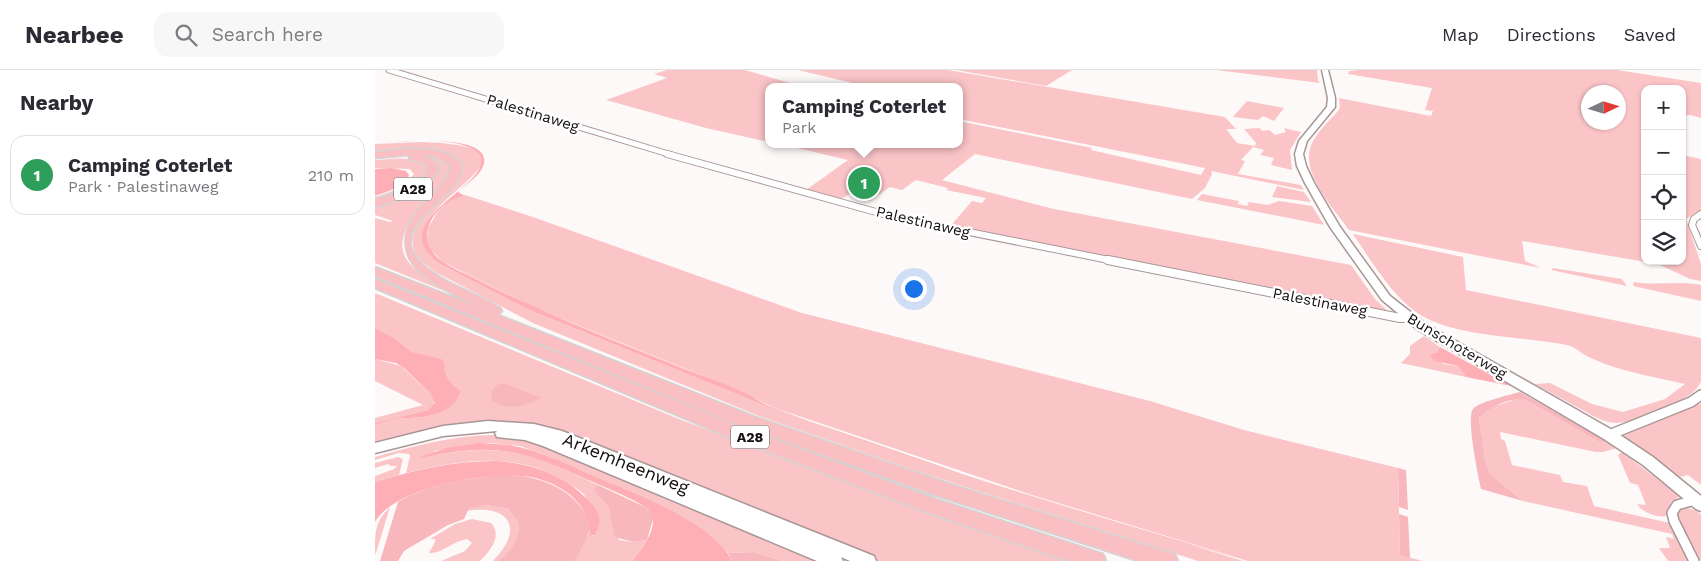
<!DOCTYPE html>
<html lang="en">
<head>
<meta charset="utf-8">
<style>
  body { margin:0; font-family:"Work Sans",sans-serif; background:#f7f7f7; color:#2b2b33 }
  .controls { position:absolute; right:15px; top:15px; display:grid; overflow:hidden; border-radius:10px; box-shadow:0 1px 4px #0004 }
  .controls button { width:45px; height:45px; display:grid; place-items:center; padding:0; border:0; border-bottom:1px solid #e1e1e2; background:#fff; color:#2b2b33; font:25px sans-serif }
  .compass { position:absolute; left:1206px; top:15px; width:45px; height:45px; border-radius:50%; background:#fff; box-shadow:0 1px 4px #0004; rotate:86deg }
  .you { position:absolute; left:538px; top:218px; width:18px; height:18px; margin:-12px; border:4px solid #fff; border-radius:50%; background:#1a73e8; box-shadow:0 0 0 8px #1a73e833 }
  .badge { display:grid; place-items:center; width:32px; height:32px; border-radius:50%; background:#26657b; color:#fff; font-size:16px; font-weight:700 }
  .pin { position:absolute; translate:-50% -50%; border:2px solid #fff; box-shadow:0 1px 5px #0006 }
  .popup { position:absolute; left:390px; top:13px; width:198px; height:65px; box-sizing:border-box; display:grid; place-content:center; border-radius:10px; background:#fff; filter:drop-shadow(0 1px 4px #0005); font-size:16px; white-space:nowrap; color:#7c7c81 }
  .popup b { font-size:19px; color:#2b2b33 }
  .popup::after { content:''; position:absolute; left:50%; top:100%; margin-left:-10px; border:10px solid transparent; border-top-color:#fff }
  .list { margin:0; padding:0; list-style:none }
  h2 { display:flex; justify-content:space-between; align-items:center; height:65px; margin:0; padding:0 20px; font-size:21px }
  h2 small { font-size:16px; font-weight:400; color:#7c7c81 }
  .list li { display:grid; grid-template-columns:32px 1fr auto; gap:15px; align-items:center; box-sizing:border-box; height:80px; margin:0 10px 10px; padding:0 10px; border:1px solid #e1e1e2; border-radius:15px }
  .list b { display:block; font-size:19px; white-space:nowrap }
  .list p { margin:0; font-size:16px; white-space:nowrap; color:#7c7c81 }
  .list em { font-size:16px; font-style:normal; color:#7c7c81 }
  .icon { flex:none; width:28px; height:28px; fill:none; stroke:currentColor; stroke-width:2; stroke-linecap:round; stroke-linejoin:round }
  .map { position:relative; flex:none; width:1326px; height:491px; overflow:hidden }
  header { display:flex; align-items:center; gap:30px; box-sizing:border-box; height:70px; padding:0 25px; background:#fff; border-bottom:1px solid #e1e1e2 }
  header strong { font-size:24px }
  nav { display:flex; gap:28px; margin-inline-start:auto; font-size:18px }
  .search { width:350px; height:45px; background:#f7f7f7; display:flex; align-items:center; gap:12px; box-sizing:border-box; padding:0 18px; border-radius:15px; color:#7c7c81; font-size:19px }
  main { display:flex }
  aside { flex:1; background:#fff }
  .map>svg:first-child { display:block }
  .green { fill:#fbc5c8; fill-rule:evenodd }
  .forest { fill:#f7b7bc }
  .water { fill:#feafb5 }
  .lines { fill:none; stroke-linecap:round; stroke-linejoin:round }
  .street-far3-casing { stroke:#a99697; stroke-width:7 }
  .street-far2-casing { stroke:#a99697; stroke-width:8 }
  .street-far1-casing { stroke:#a99697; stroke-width:10 }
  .street-casing { stroke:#a99697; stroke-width:12 }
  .secondary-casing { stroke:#a99697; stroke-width:3 }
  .highway-casing { stroke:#d5d4d4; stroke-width:3 }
  .street-far3 { stroke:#fff; stroke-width:5 }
  .street-far2 { stroke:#fff; stroke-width:6 }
  .street-far1 { stroke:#fff; stroke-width:8 }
  .street { stroke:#fff; stroke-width:9 }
  .secondary { fill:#fff; fill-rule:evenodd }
  .highway { fill:#f9bfc3; fill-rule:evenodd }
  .labels { text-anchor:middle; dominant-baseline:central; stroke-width:5; stroke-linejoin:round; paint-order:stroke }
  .shield { fill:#fff; stroke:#5b5757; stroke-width:1 }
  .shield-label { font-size:14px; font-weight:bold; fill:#150f0f }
  .street-label { font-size:15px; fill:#150f0f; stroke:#fff }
  .near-street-label { font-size:18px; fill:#150f0f; stroke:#fff }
</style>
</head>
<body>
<header>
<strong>Nearbee</strong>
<div class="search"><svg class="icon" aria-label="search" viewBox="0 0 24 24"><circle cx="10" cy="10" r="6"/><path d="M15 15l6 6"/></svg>Search here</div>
<nav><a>Map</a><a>Directions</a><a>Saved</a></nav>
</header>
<main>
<aside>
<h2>Nearby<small></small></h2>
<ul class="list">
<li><span class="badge" style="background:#2e9e5b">1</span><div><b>Camping Coterlet</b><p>Park · Palestinaweg</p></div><em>210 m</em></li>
</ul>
</aside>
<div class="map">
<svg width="1326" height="491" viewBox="0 0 1326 491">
  <rect width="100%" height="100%" fill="#fdf9f9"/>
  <path class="green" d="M292,0H370L429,17H394V72L331,58L231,30L292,8L279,4Z
    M423,0H573L850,47L861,59H851L862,73L880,76L881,73L869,59L885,58L887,61L894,60L900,65L911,62L909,58L926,62L915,80L917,100L896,95L899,88L885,85L889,80L878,77L866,90L870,91L863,104L926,115L929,120L836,101L837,104L830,118L817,129L600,84L567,110L679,139L976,195L1000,229L1016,244L580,158L578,153L597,131L607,133L611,128L571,120L573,118L541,110L527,120L515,117L495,131L474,124L465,130L431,120L473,90L405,74H584V51L717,78L716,80L826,105L830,98L584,49V17H494Z
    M581,0H697L671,16Z
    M841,0H942L943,11L945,13Z
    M976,0H1242L1326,13V48L1315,45L1307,46V19H1270V191H1307V85L1326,89V140L1311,149L1326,194V211L1315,209L1283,194L1147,171L1150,191L1166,198L974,160C958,137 922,101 938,71C944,60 955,50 963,41L965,37L964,28L1056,46L1058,41L1050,40L1057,18L973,4L974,1H983ZM1214,22H1244V52H1214Z
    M872,31L909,38L899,51L888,46L883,50L858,47Z
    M49,72C175,77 59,121 50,158C48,166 53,177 55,185L152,239L393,337L602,409L868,491H823L550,404L384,346L160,254L60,202L46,191L39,183L37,168L43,152L83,108L87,100L86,93C72,75 22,83 0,83V74Z
    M26,84L61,85L76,92L77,106C58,126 6,166 37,196C52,210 72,219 89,229L0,193V148L15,152L18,151L0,145V134L44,116L58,92L57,89L53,87Z
    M0,90C14,89 44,84 53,99C44,119 19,124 0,131V127C15,122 30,118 39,104L35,99L0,98Z
    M902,116L929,122L936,132L897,127Z
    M827,124L864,131L863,134L872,136L874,132L893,135L904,131L937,136L949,155L822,130Z
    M90,125L155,146L427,243L775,331L869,360L1023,398L1025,485L1048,491H873L657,425L400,338L353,316L160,238L68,192L55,179L52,169L53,158L63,141L74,130Z
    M978,164L1088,187L1091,220L1326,268C1326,281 1326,298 1326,311C1320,331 1262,352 1242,353C1234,353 1227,350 1220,347L1160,314L1175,313L1217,334L1248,342L1290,329L1310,314C1280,307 1247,302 1218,289C1209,286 1201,277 1192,275C1151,267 1090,267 1053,249C1022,235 997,192 978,164Z
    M1178,198L1247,209L1252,216L1176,200Z
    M1259,212C1281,216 1304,210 1326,215V231L1258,216Z
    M0,223L304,349L568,447L697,491H503L140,353L0,376V356C9,352 20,348 31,348C51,348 79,344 86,320C77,314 71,310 69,300L47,285L37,282L19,268L0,258Z
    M1049,266L1065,277L1062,282L1059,283L1068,294L1083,296L1091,307L1026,293L1035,284V276Z
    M0,289L26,296L59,327C60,334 59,337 53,340L0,353V348L48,335L0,311Z
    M1142,329H1149L1226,373L1231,371L1242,378L1228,382H1221L1125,362L1126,369L1130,371L1137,395L1185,405L1188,412L1212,416L1219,436L1295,453L1314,491H1293L1284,478H1295L1291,467L1299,469L1297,464L1148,431L1115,404L1110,389L1104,348L1113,338Z
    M1326,333V415L1313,405L1305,407L1248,366Z
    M116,365L148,367L452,491H408L379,482L353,483L336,466L255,422L168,384L145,376L115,373L92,375L59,381L61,385C132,372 160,385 223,415L220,422L234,438L244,470L258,472L272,470L258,491H200L207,473L214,464L219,466C216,454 216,439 211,428C209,422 200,418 194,414C146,380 84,390 31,403L35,386L34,384L24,383L0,390V387C39,376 76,366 116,365Z
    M1247,382L1303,425L1304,427L1296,432L1291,446C1281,448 1267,442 1262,434L1271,435L1263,415L1255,413L1243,385Z
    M23,387L28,389L24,405L0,412V406L19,399L22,396H14L15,395L13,394L0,398V393Z
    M112,435L133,439L144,453C144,469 136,481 123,491H118C149,460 136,434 92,441L94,437Z
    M15,437L1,483L0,484C0,461 0,452 15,437Z
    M1313,438L1322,441L1326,445V491L1301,445L1303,441Z
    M97,449L116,453C128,466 115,481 105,491H66L90,481L97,473L92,469C78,471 67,484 54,483L60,472V469H55L80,454Z"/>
  <path class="forest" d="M128,313L166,328C151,336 132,341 117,331L116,322L122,315Z
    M1145,322L1231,371L1226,373L1149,329C1132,329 1115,336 1104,348L1110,389L1115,404L1148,431L1106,419C1103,405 1091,348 1098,339C1103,332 1135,325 1145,322Z
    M1023,398L1031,400L1033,440L1024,437Z
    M124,405C162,404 200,417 216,454C216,461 204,484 200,491H123C136,481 144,469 144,453L133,439L112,435L94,438L89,449L73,455L29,481L23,491H5L23,432C54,414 89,409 124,405Z
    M223,415L270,437L276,442L278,449L272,470L258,472L240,467L234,438L220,422V418Z
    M1024,444L1033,447L1035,488L1025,485Z
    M379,482L408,491H357L353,483Z"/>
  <path class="water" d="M32,71C47,71 114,67 109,93C107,105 91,114 83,122L90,126C67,128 41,159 57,181C65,194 83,200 97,207C165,242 236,269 307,298C330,307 353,314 374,325C383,330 390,335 399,338C554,397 714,444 873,491L802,471L602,409L393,337L152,239L64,193C5,149 119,117 105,85C86,64 26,72 0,74Z
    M16,98L31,101L34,105C30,117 11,122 0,126V99Z
    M0,258L19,268L37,282L66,289L69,292C69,306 73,312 86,320C80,344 51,348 31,348C21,348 9,352 0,356V353L53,340L60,333L56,324L29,298L21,293L0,289Z
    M1065,277L1136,316L1091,307L1083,296L1059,291L1055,285L1062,282Z
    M104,373L135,375L156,380C180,388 203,399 226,409C263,425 340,454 357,491H258C267,477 287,456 273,439C257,428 236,420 218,412C150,381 122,371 47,388L45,387L71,378Z
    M120,391C156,393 189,404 214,431C225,442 228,450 220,465H214C216,454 213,448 207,438C196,421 175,411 156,407C118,400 20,416 0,452V412C39,400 78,391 120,391Z"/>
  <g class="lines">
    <g class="street-far3-casing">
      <path id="street-far3" d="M14,0L297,85"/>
    </g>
    <g class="street-far2-casing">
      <path id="street-far2" d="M292,84L519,147L739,191
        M1326,144L1319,149L1317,155L1326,176"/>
    </g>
    <g class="street-far1-casing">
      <path id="street-far1" d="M733,190L1025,248H1033"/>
    </g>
    <g class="street-casing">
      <path id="street" d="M1234,365L1316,332L1326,325
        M1319,491L1299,451L1297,443L1302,435L1320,430"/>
    </g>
    <g class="secondary-casing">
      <path id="secondary" d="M947,0H953L960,28V37L932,71L928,84L931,96L939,113L965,157L1015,226L1051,254L1239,361L1278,387L1326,426V441L1321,439L1268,395L1229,369L1043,260L1007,230L955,157L930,113L922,96L920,84L924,71L952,37L953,28Z
        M113,351L159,354L187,361L499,486L501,491H475L466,487L468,491H442L168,376L150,370L122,367L120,363L122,361L68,366L0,383V373L68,356Z"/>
    </g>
    <g class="highway-casing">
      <path id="highway" d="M31,79C50,79 73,78 87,94C86,98 87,102 85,105C72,138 0,162 57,202C78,217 103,224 125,238L127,241L123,245L378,346L569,412L792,482L800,484L803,491H763L560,425L366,356L0,206V197L103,237C56,213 0,189 50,131C62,120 74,112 75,95L62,87L47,85L57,89L65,98C53,123 25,130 0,137V129C17,124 49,117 53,97L46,92L34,89V85L0,88V82Z
        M0,209L366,357L564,430L728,484L731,491H693L551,442L354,367L0,218Z"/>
    </g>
    <use href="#street-far3" class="street-far3"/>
    <use href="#street-far2" class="street-far2"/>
    <use href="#street-far1" class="street-far1"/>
    <use href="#street" class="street"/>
    <use href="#secondary" class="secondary"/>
    <use href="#highway" class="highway"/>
  </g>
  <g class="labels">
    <g class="shield">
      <rect x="19" y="107.5" width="38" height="23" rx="4"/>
      <rect x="356" y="355.5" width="38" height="23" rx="4"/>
    </g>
    <g class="shield-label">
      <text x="38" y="119">A28</text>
      <text x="375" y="367">A28</text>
    </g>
    <g class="street-label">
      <text transform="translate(158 43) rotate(17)">Palestinaweg</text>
      <text transform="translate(548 152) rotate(13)">Palestinaweg</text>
      <text transform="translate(945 232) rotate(11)">Palestinaweg</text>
      <text transform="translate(1082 276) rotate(31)">Bunschoterweg</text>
    </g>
    <g class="near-street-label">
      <text transform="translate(251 393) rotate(22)">Arkemheenweg</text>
    </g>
  </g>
</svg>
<div class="controls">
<button>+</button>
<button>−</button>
<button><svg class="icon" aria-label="locate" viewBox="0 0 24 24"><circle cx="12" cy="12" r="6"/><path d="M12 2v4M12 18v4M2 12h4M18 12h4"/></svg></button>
<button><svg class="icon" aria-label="layers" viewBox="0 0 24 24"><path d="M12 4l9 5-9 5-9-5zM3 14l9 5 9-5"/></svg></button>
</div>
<svg class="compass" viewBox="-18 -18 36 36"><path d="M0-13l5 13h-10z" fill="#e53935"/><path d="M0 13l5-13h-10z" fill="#7c7c81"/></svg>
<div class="you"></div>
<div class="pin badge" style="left:489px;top:113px;background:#2e9e5b">1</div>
<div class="popup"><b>Camping Coterlet</b>Park</div>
</div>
</main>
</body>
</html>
